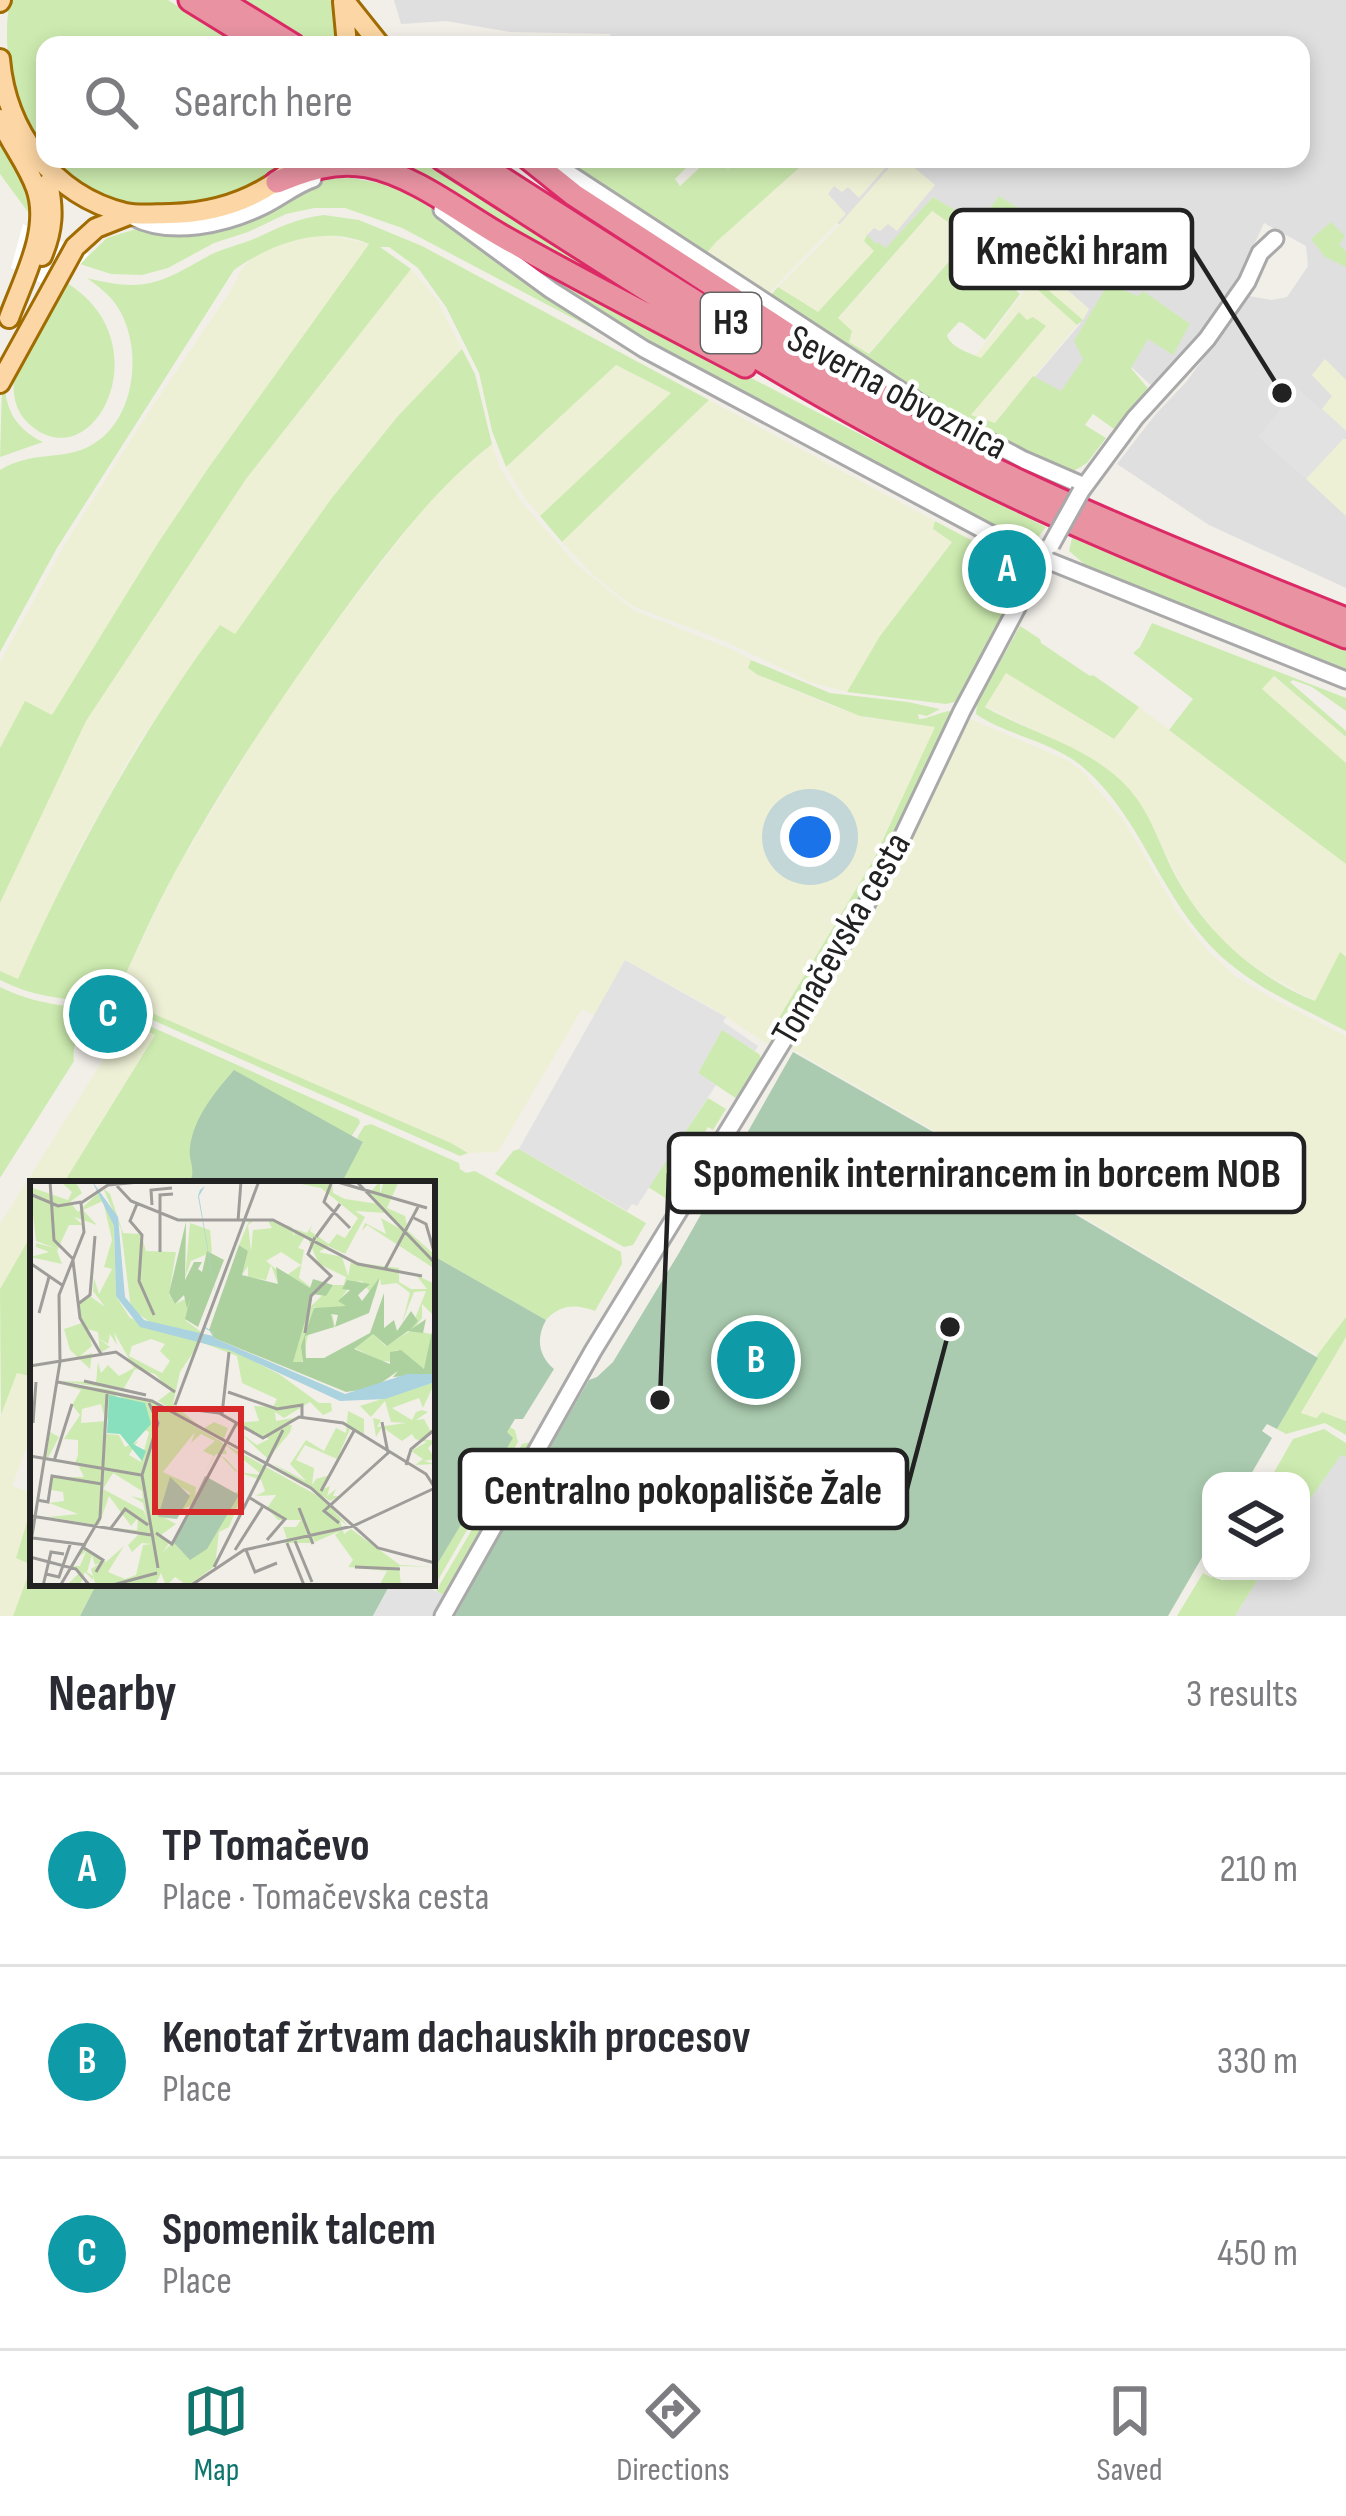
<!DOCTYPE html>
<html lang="en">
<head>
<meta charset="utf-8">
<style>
  body { margin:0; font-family:"Sofia Sans Condensed",sans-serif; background:#f2f2f3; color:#2b2b33 }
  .controls { position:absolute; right:36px; bottom:36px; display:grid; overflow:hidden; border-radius:24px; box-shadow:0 6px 18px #0003 }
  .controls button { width:108px; height:108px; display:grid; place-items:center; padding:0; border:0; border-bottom:3px solid #e1e1e2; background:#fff; color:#2b2b33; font:60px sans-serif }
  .you { position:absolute; left:810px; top:837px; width:42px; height:42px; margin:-30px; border:9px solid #fff; border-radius:50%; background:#1a73e8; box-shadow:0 0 0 18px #1a73e833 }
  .badge { display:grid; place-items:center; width:78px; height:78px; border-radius:50%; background:#0f766e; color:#fff; font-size:39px; font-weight:700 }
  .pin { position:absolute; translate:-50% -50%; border:6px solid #fff; box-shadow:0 3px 12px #0006 }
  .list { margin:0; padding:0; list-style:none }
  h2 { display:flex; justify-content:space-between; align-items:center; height:156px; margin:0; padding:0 48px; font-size:51px }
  h2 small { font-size:39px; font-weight:400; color:#7c7c81 }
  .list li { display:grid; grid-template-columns:78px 1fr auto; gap:36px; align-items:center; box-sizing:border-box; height:192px; padding:0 48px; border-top:3px solid #e1e1e2 }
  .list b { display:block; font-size:45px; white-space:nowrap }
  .list p { margin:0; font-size:39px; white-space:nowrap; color:#7c7c81 }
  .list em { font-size:39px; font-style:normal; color:#7c7c81 }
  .icon { flex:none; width:66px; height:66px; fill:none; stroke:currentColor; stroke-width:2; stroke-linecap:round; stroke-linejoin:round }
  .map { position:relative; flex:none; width:1346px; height:1616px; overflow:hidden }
  .search { position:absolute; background:#fff; box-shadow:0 6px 18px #0003; left:36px; right:36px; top:36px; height:132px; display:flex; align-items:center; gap:30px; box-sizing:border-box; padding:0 42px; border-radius:24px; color:#7c7c81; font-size:45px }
  .sheet { height:732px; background:#fff }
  nav { display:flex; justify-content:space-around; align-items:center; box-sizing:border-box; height:168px; border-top:3px solid #e1e1e2; background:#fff; font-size:33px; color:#7c7c81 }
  nav a { display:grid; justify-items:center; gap:6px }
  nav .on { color:#0f766e }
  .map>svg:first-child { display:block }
  .residential { fill:#e0dfdf }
  .farmland { fill:#eef0d5 }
  .grass { fill:#cdebb0; fill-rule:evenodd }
  .cemetery { fill:#aacbaf }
  .parking { fill:#e2e2e2 }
  .pier { fill:#fff }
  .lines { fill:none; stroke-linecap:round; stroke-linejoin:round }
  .minor-casing { stroke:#a9a9a9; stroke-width:21 }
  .major-casing { stroke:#a06b00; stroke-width:24 }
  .highway-casing { stroke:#dc2a67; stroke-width:27 }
  .minor { stroke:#fff; stroke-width:15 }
  .major { stroke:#fcd6a4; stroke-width:18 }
  .highway { stroke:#e892a2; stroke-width:21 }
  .minor-bridge-casing { stroke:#a9a9a9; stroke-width:21; stroke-linecap:butt }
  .minor-bridge { stroke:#fff; stroke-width:15 }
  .labels { text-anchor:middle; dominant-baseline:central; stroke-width:9; stroke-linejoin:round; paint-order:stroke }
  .shield { fill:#fff; stroke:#646464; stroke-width:3 }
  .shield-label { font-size:36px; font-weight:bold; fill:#222 }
  .street-label { font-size:39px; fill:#222; stroke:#fff }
  .inset-road { fill:none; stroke:#9f9d99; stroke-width:3 }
  .view { fill:#d62828; fill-opacity:0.15; stroke:#d62828; stroke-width:6 }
  .inset-edge { fill:none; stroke:#222; stroke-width:6 }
  .leader { fill:none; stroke:#222; stroke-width:4.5 }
  .callout-dot { fill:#222; stroke:#fff; stroke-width:4.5 }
  .callout { fill:#fff; stroke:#222; stroke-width:4.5 }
  .callout-label { font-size:42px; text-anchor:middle; font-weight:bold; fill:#222 }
</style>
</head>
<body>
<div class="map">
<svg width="1346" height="1616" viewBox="0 0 1346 1616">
  <rect width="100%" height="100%" fill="#f2efe9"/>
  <path class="residential" d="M394,0H1346V588L1209,525L1117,464L1155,415L1187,381L1249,296L1272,300L1287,297L1308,266L1306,246L1264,223L1237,282L1210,326L1154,388L1104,342L1028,440L995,424L1080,324L1088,308L1065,288L1080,262L1032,222L1034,219L1000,197L979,225L933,197L886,249L807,207L842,159H1301V45H601L611,34L510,32L446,21L401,24Z
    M1341,1454L1346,1457V1616H1235L1263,1571H1301V1512Z"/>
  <path class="farmland" d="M809,159H893L859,198L848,187L842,192L834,186L828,194L846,214L768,294L705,255L716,242Z
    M897,159H904L935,185L897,231L888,224L880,231L874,228L867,235L864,241L874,251L818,313L778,287L830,235Z
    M933,210L970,236L868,354L848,341L838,319Z
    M313,236H334L369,244L209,467L158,543L52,716L0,748V662L66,542L140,425L233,287L241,270L253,257L279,245Z
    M1070,254L1081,263L1065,288L1089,309L1083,320L1046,288Z
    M411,269L436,298L462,349L398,416L331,499L235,635L220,626L137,745L76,855L18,980L0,971V903L86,721L246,479Z
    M1031,282L1077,325L995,424L970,414L1045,326L1027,320L1019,313L988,352L981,358L975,356Z
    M1325,359L1346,380V431L1322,409L1332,396L1312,375Z
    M616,365L672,393L540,516L524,497L506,467Z
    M709,400L935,521L933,530L952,541L881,636L847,692L812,683L722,640L632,606L593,575L562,542Z
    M1341,438L1346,439V516L1305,478Z
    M492,444L500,467L523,504L575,563L633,610L736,651L751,660L748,668L758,675L837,708L868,718L936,726L874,859L771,1030L781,1034L777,1040L772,1044L765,1043L714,1009L625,960L595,1015L582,1009L498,1152L468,1153L451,1143L115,997L173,875L275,706L348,606L420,513L447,483Z
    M1006,672L1134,712L1139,707L1346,864V957L1341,953L1315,1001L1262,972L1224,943L1187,896L1142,807L1123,783L1081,753L985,706Z
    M1273,676L1346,737V763L1261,689Z
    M968,718L1067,760L1081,770L1123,819L1178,913L1208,951L1235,976L1268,996L1346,1036V1317L1318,1354L1300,1346L1041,1192L790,1048L883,889Z
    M127,1022L155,1034L63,1184H33V1232L0,1289V1224Z
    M1346,1337V1421L1322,1412L1316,1418L1301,1414Z
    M17,1373L33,1377V1430L12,1486L33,1493V1502L16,1558L33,1564L13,1616H0V1418Z"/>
  <path class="grass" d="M10,0H168L239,45H45V151C15,107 0,54 10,0Z
    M244,0H332L336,45H317Z
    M0,128C17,160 35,190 32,227L30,226L28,212L0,174Z
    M52,159H289C248,194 205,207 151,203C139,202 125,204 114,200C90,191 71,176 52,159Z
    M316,159H419L668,317L415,180Z
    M560,159H695L675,179L680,186L709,159H723L721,162L728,169L739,159H809L716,242L705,255Z
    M351,178L379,183L409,193L641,354L402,228L345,208H314L286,214L248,232L214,243L168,268L142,275L111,274L80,264L107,238L136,229H186L325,179Z
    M999,196L1034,218L1013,249L1035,277L1055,240L1070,254L1046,288L1083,320L1077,325L1018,272L1009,284L1020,294L985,340L963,323L959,322L947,335C950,347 969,353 981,358L1019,312L1027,320L1033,317L1046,326L971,415L995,423L1033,376L1061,391L1083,359L1074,341L1108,284L1138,296L1143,291L1190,324L1173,355L1148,339L1131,368L1151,392L1114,429L1093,414L1085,425L1106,438L1087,463L1074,471L1053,468L937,408L768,298L778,287L818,312L874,251L864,241L867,235L875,243H879L886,248L933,197L979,224ZM932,211L970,237L869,354L849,342L852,331L838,318Z
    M324,215L359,220L422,246L709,400L562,542L540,516L671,393L616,365L506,467L492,431L479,373L446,307L418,268L389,247H380L411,269L246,479L86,721L0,903V748L25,701L52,715L158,543L209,467L369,244C324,224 272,243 234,270L57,548L0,652V470C33,450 62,461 90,446C135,422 143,352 120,311C112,297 101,288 87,278C146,293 160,283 210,255C224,248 239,245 254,239C278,228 297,218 324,215Z
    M1331,222L1345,236L1339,245L1346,251V267L1325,257L1311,239Z
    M496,239C676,341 860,436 1046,527L1035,541L1036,544L1023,545L647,344L568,296Z
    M67,283C164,343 93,482 29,424C17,413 12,397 14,381C17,358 54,306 67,283Z
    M462,349L475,374L492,444C432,491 385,555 340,616C280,699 224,783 175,872C153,912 135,955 115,997L451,1143L468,1153L460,1156L114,1003C73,1000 37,999 0,980V971L18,979C74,854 138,736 220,625L235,634L331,499L398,416Z
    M2,389L5,390C8,415 20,431 43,442L0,457Z
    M935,521L1001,556L997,569L1018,585L1017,587L959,701L946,704L847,692L880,636L952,542L933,529Z
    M1072,538L1224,602L1346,649V673L1083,566V563L1069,551Z
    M1152,623L1346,698V711L1312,687L1293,680L1290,682L1346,731V737L1274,676L1262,689L1346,763V864L1169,730L1193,699L1133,653L1140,647Z
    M1020,626L1040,639L1041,643L1090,676L1093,675L1139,707L1114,739L1006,673L985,707C1032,734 1093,747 1130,790C1148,810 1158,839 1169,863C1199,926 1251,975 1315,1001L1340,952L1346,957V1031C1297,1005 1244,984 1206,941C1158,888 1139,816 1084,768C1053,741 1010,737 976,714L977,703Z
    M751,660L830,693L908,702L940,709L927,716L918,714L919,719C931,718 944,710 952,711L953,716L864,894L781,1034L771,1031L874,859L935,727L860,716L758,675L748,668Z
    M0,987C34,1004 68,1007 106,1009C89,1027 71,1033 74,1061L0,1178Z
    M118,1012L359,1119L360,1123L321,1184H63L155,1035L119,1017Z
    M722,1029L759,1054C767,1066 753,1081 746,1092L742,1091L737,1099L698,1073Z
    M708,1098L726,1109L713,1130L708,1127L702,1137L706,1141L677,1184L676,1188L679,1190L672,1202L648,1187Z
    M371,1124L459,1163L460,1169L466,1173L475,1171L621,1252L622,1264L595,1311C575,1304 561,1304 546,1320L432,1255V1184L337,1182L363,1143L357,1138L364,1126Z
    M519,1149L646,1223L633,1245L624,1247L495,1174L513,1151Z
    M33,1232V1377L17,1373L1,1415L0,1289Z
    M1346,1317V1337L1301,1413L1316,1418L1322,1412L1346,1421V1435L1325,1423L1286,1434L1277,1429L1318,1354Z
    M510,1427L515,1430L518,1442L434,1587L431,1589L424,1586L426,1583H432V1573L512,1439L506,1432Z
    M1324,1429L1346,1443V1457L1341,1455L1301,1512V1481H1269L1293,1439Z
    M535,1441L444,1595L436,1591L522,1444Z
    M33,1502V1583H97L80,1616H13L32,1565L16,1558Z
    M1217,1571H1263L1235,1616H1177L1203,1573L1212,1578Z"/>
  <path class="cemetery" d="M793,1052L1014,1178L1318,1358L1277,1429L1267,1424L1262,1431L1272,1438L1247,1481H1211V1542L1168,1616H455L499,1535L589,1380L597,1377L613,1362L679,1253Z
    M234,1070L363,1142L341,1184H189C197,1169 188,1162 190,1147C194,1117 215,1092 234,1070Z
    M432,1255L546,1320C536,1338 538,1355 554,1369L523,1419H515L507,1432L513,1438L432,1573Z
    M97,1583H391L373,1616H80Z"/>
  <path class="parking" d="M1297,388L1346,431V436L1306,479L1258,437Z
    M625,960L726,1017L723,1022L758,1046L755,1051L722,1030L698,1073L716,1085L637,1206L632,1204L627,1211L519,1149Z
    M391,1583H399L407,1588L410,1583L421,1588L424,1586L444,1595L436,1616H373Z"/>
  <path class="pier" d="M23,224L89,254L72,274L62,293L11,268Z"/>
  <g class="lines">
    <g class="minor-casing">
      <path id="minor" d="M542,159L553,163L932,411L1024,460L1084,486
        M442,210L551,290L644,349L1019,549L1346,680
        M133,217C171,237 226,224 263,206C280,198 295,185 313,179
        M1081,491L1135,418L1207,339L1247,282L1260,253L1275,239
        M443,1616L593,1351L861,914L897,848L962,711L1045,555"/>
    </g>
    <g class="major-casing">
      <path id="major" d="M344,0L380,45
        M0,2L1,0
        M343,2L347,45
        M0,59C6,130 52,195 125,213C138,216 156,214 170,214C222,213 266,196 303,159
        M0,119C10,143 27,163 36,188C51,230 23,279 9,318
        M42,256C53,230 54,210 48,183
        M0,383L75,247L96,228L129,215"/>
    </g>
    <g class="highway-casing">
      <path id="highway" d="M190,0L263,45
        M220,0L293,45
        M442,159C599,259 754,363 919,449C1057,522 1202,578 1346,637
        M472,159C607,245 741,334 882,412C1031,493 1188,556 1346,619
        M529,159L574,195L889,400
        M277,182C307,170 334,160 367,166C415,175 464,215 507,239C585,283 665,324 745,366"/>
    </g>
    <use href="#minor" class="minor"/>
    <use href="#major" class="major"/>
    <use href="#highway" class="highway"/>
    <g class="minor-bridge-casing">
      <path id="minor-bridge" d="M1051,545L1081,491"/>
    </g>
    <use href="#minor-bridge" class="minor-bridge"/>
  </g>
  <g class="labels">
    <rect class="shield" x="701" y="293" width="60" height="60" rx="9"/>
    <g class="shield-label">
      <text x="731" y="323">H3</text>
    </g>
    <g class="street-label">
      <text transform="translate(897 393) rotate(28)">Severna obvoznica</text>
      <text transform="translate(842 939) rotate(-60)">Tomačevska cesta</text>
    </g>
  </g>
  <g transform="translate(30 1181)">
    <rect width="405" height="405" fill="#f2efe9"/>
    <path d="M30,0H45L52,12L40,21L48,31L69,11L84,45L86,115L100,137L171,160L150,191L143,223L173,248L184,241L198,247L194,258L174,250L130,221L105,211L29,200L66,201L68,181L71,192L78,184L89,195L104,187L84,151L87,164L80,153L78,163L68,157L80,166L70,172L68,151L57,148L62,165L50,175L62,172L60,188L40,169L34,148L52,142L49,123L60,115L75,126L63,110L64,97L69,113L82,88L74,86L82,59L73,20L53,29L67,44L44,36L53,44H39L27,70L32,83L0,76L19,71L6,66V62L25,67L6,60L0,6L38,19L42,11ZM121,158L135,163L130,170L140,180L132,192L99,175L102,165ZM105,188L125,193L141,210L128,220L94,207ZM257,0H302L303,12L315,18L349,23L338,14L350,0V13L354,0H369L357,27L375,35L378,50L405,74V88L337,44L332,50L335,42L356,53L351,37L376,51L355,32L325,30L335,36L315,73L298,65L289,71L312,76L318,95L321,81L369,87V101L381,108H397L386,94L403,102L405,136L392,123V137L383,149L405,154L394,188L367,169L360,172L366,181L351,180L348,188L347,178L324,167L343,153L356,165L380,150L396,110L384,111L372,142L380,112L367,102L351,104L350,96L344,117L332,100L314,103L316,96L289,83L276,54L268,67L274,69L269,97L287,111L257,94L271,84L251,71L236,80L251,92L248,103L241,84L236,99L218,96V85L212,94L218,70L209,64L219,40L225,39L218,44L221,70L223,49L242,47L237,38L262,46L264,56L265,48L277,52L282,44L280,50L299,63L307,53L315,57L328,37L291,7ZM73,7L80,13L93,52L111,53L116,70L146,71L139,113L145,123L161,115L163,132L155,139L174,153L123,143L101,128L91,48ZM160,42L180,49L182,71L161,80L155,97ZM303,104H321L312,116L317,125L302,132L305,146L296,148L302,132L284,126L272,181H262L276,130ZM173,162L179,161L210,173L249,193L289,222H301L302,230L293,234L280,221L254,237L245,231L246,240L268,236L253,244H262L260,251L266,244L238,278L209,251L227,264L239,258L204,245V242L229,240L224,225L243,226L247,218L212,202L207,175ZM405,201L393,227L389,217L362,227L382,239L386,231L392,229L398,231L386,239L394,238L401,251L393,258L405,260L398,267L405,278L394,280L405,283L385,284L393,278L381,270L397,261L385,258L382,253L372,260L352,246L346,256L343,237L351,239L347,246L376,242L361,241L355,220L341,236L330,225ZM28,202L78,208L121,220L192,261L197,273H188L196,278L208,291L232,294L193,262L292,317L318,345L310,339L314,353L321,348L370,384L405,386L369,385L371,405H349L357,390L318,386L323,379L305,354L310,350L285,361L279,351L282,362H242L257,358L253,346H266L271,339H248L237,327L246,314L226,315L235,310L231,299L205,290L192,276L186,273L174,293L184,275L173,270L185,260L171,253L161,262L165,251L133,291L166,306L165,317L173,305L201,326L200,315L215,306L199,346L189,351L185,385L158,405L145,396L136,405L131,392L125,405H66L61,388L72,381L65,384L62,374L57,391L63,395V399L55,391L50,404L36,405L50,391L42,385H50L56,370L46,378L61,353L55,367L76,381L94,365L78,391L95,398L106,394L113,364L121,363L112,362L102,371L98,364L111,351L83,347L107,349L108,337L101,345L79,315L69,344L17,336L48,333L19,322L34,320L33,311L21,309L22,296H54L47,282L17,279L16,277L20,251L29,256L18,277L45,282L48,274V259L34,258L50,234L42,224L51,209ZM87,214L107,224L101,242L119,251L111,281L99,274L108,260L95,266L89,254L76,253L77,240L51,242L52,228L71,223L75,238L88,237L77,229ZM83,292L112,310L113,318L101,315L113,322L118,343L114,330L73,308ZM146,303L160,312L152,329L176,317L200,329L161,378L155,363L152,371L143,361L133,371L139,362L131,354L146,343L128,333ZM318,230L334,238V254L321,246L307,278L275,264L266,279L284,287L282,304L286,298L300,294L291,309L300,305L297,315L306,308L303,315H310L300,320L242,282L276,300L260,283L276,259L294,270L306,247L316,252Z" fill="#cdebb0" fill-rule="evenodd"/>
    <path d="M156,41L155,99L164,81H172L168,88L172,91L177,70L194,79L168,146L155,138L161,115L157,128L154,114L145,123L139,112ZM209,64L218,70L212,94L248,103L246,86L280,107L283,98L303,104L296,115L283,113L263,181H273L271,165L284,127L316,125L308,120L320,109L312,108L317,99L340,103L328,114L332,120L350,96L339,132L305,146L308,134L301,133L304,146L275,155L276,177H294L340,152L354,112V147L364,139L367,150L381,130L388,140L380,149L396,138L393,152L378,150L357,165L343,153L324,168L360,183V171L371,169L394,188L405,136V193L363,196L368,190L344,207L316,211L184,157L179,149Z" fill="#add19e"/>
    <path d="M175,295L209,314L177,368L160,379L143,361ZM140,296L160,315L147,338L128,336Z" fill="#aacbaf"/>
    <path d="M79,214L115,222L121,243L103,263L116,270L112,280L90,253L77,252Z" fill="#88e0be"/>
    <path d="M62,0L88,36L95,116L114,139L183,155L182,151L176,148L174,146V142L186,116L168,15L170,9L175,5V0V5L169,15L186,115L174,145L183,151L184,157L315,213L377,193H404L405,201L355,218L310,220L199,169L110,146L86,115L84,45Z" fill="#aad3df"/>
    <path class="inset-road" d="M20,0L24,59L44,79M302,0L294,21L320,47M304,0L397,27M326,0L405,82M87,5L101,20L148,39H243L328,83L392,95M0,13L28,25L51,21M107,23L100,40L112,54L109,100L124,134M122,24L121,9L142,7M384,37L396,43L405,74M208,40L211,0M286,56L310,23M130,71V14L143,13M43,80L50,137L71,173M0,82L32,104M355,88L388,26M48,123L60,114L65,55M9,132L19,96M275,152L281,115L301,95L278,73L285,56M0,185L86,171L145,211M54,200L116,214M28,201L122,220L281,307L348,367L405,382M198,211L247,228L272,224V237M119,222L128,242L112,294L128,387M145,224L229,0M150,227L189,232L233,257L269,236L313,242L396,293L405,307M192,233L199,171M3,242L6,201M0,275L111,294M24,280L42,223M376,284L381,268L404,249M291,310L325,248M220,317L255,338L237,359M7,319L18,321L22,295L72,303M269,327L283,363M1,335L121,354M309,342L294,330L358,272L352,241M81,347L95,328L118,344M126,352L142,363L206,243M3,357L56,364M265,360L282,401M257,362L274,404M0,367L30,181L29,114L54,51L51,22L78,4L120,0M54,367L73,379L66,391M205,369L233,325M216,369L225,391L247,382M0,376L46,388L60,405M184,386L253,249M325,386L370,388M16,393L29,396L41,361M13,405L21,371L34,373M30,405L70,337L77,213M79,405L127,392M160,405L214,369L323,345L405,307"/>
    <path class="view" d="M125,228H211V331H125Z"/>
    <rect width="405" height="405" class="inset-edge"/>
  </g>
  <path class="leader" d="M1282 393L1192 249M660 1400L669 1173M950 1327L907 1489"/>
  <g class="callout-dot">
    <circle cx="1282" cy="393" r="12"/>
    <circle cx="660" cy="1400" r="12"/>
    <circle cx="950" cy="1327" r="12"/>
  </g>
  <g class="callout">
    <rect x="951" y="210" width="241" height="78" rx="12"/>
    <rect x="669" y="1134" width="635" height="78" rx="12"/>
    <rect x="460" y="1450" width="447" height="78" rx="12"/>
  </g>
  <g class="callout-label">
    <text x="1072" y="264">Kmečki hram</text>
    <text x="987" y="1187">Spomenik internirancem in borcem NOB</text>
    <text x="683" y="1504">Centralno pokopališče Žale</text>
  </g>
</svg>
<div class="controls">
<button><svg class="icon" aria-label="layers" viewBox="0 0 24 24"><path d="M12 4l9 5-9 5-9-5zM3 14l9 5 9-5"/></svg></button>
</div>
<div class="you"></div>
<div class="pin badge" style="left:1007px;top:569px;background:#0f9aa8">A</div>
<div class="pin badge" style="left:756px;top:1360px;background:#0f9aa8">B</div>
<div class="pin badge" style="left:108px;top:1014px;background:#0f9aa8">C</div>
<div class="search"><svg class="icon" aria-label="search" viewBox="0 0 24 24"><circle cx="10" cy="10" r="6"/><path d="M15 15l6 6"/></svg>Search here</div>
</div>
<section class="sheet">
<h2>Nearby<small>3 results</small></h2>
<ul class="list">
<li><span class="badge" style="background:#0f9aa8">A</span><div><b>TP Tomačevo</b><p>Place · Tomačevska cesta</p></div><em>210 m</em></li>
<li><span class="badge" style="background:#0f9aa8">B</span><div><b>Kenotaf žrtvam dachauskih procesov</b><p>Place</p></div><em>330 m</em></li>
<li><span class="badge" style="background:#0f9aa8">C</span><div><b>Spomenik talcem</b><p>Place</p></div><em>450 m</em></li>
</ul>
</section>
<nav>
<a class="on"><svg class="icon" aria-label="map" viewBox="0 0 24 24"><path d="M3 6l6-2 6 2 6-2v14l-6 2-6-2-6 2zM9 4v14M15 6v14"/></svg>Map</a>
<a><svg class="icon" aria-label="directions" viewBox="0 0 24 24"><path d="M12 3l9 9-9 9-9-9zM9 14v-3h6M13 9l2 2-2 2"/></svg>Directions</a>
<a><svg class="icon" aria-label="saved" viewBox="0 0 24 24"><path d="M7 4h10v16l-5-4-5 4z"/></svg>Saved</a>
</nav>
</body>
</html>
